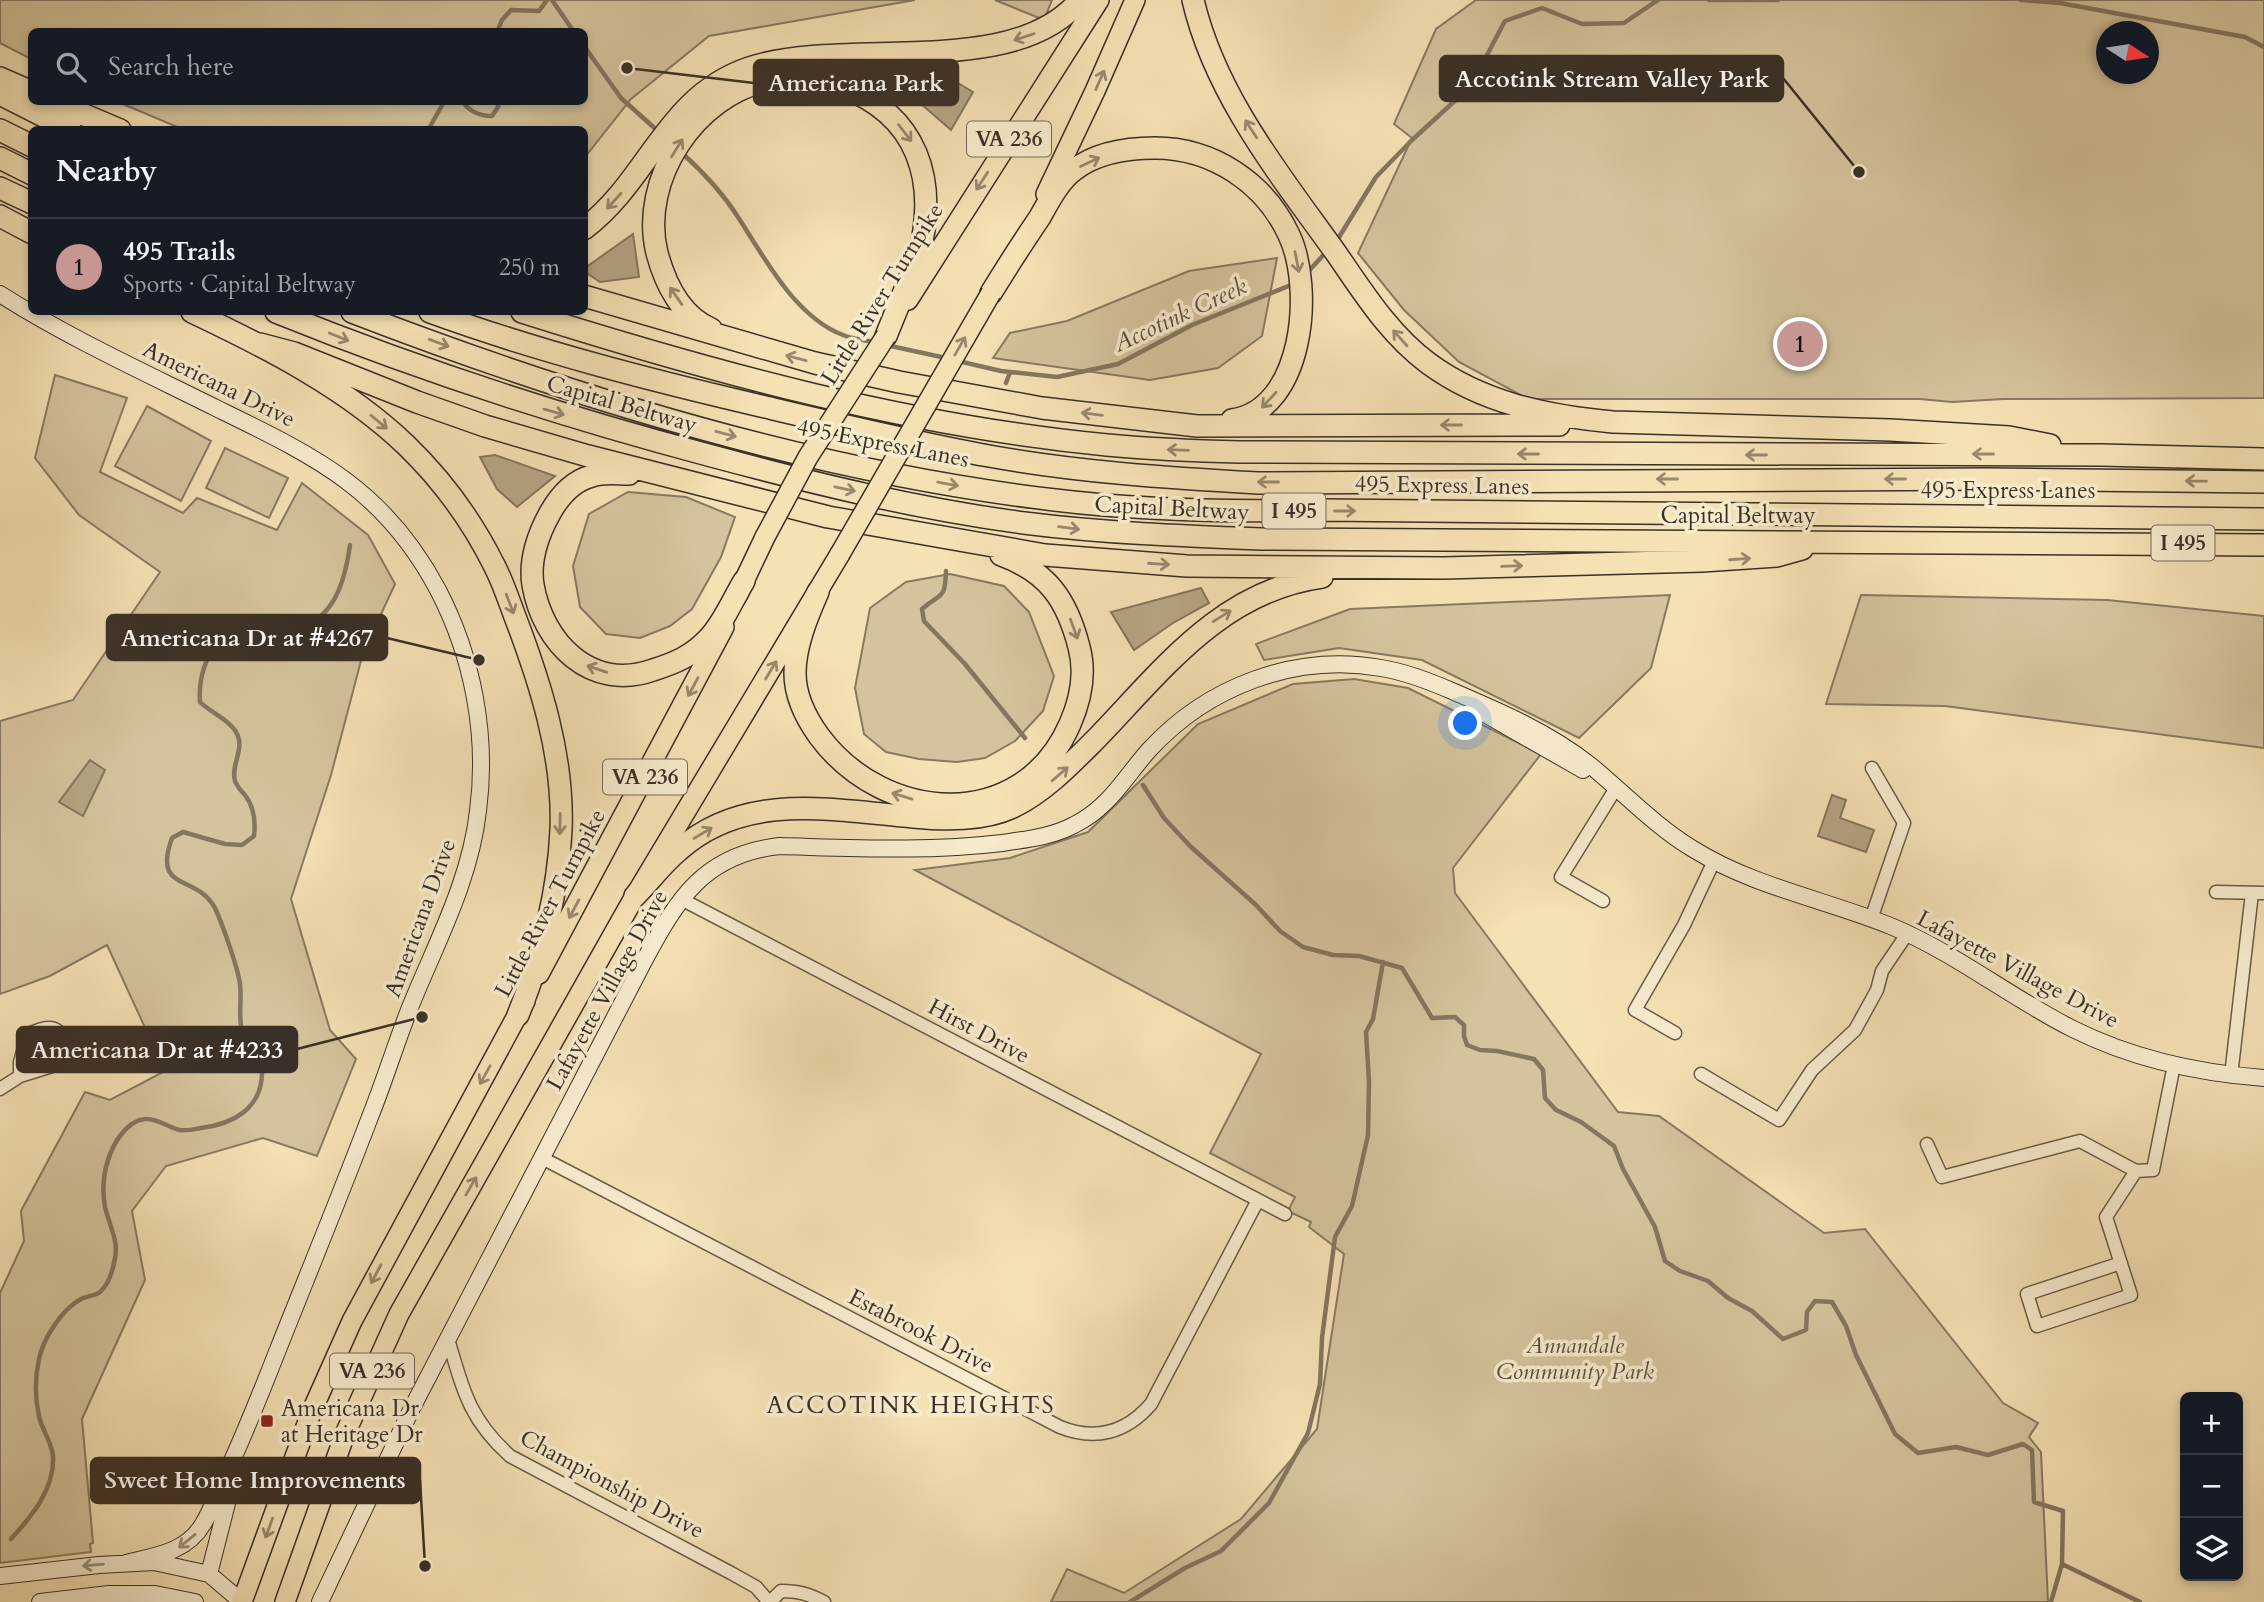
<!DOCTYPE html>
<html lang="en">
<head>
<meta charset="utf-8">
<style>
  body { margin:0; font-family:Cardo,serif; background:#242831; color:#f1f3f6 }
  .controls { position:absolute; right:21px; bottom:21px; display:grid; overflow:hidden; border-radius:10px; box-shadow:0 4px 10px #0003 }
  .controls button { width:63px; height:63px; display:grid; place-items:center; padding:0; border:0; border-bottom:2px solid #363941; background:#171b24; color:#f1f3f6; font:35px sans-serif }
  .compass { position:absolute; left:2096px; top:21px; width:63px; height:63px; border-radius:50%; background:#171b24; box-shadow:0 4px 10px #0003; rotate:102deg }
  .you { position:absolute; left:1466px; top:724px; width:24px; height:24px; margin:-18px; border:5px solid #fff; border-radius:50%; background:#1a73e8; box-shadow:0 0 0 10px #1a73e833 }
  .badge { display:grid; place-items:center; width:46px; height:46px; border-radius:50%; background:#c59692; color:#111; font-size:23px; font-weight:700 }
  .pin { position:absolute; translate:-50% -50%; border:4px solid #fff; box-shadow:0 2px 7px #0006 }
  .list { margin:0; padding:0; list-style:none }
  h2 { display:flex; justify-content:space-between; align-items:center; height:91px; margin:0; padding:0 28px; font-size:30px }
  h2 small { font-size:23px; font-weight:400; color:#9ea1a6 }
  .list li { display:grid; grid-template-columns:46px 1fr auto; gap:21px; align-items:center; box-sizing:border-box; height:98px; padding:0 28px; border-top:2px solid #363941 }
  .list b { display:block; font-size:26px; white-space:nowrap }
  .list p { margin:0; font-size:23px; white-space:nowrap; color:#9ea1a6 }
  .list em { font-size:23px; font-style:normal; color:#9ea1a6 }
  .icon { flex:none; width:38px; height:38px; fill:none; stroke:currentColor; stroke-width:2; stroke-linecap:round; stroke-linejoin:round }
  .map { position:relative; flex:none; width:2264px; height:1602px; overflow:hidden }
  .search { position:absolute; background:#171b24; box-shadow:0 4px 10px #0003; left:28px; top:28px; width:560px; height:77px; display:flex; align-items:center; gap:18px; box-sizing:border-box; padding:0 24px; border-radius:10px; color:#9ea1a6; font-size:26px }
  .panel { position:absolute; background:#171b24; box-shadow:0 4px 10px #0003; left:28px; top:126px; width:560px; height:189px; border-radius:10px }
  .map>svg:first-child { display:block }
  .green { fill:#d4c39c; stroke:#877a62; stroke-width:2; fill-rule:evenodd }
  .water { fill:#b5a584; stroke:#84765f; stroke-width:2 }
  .lines { fill:none; stroke-linecap:round; stroke-linejoin:round }
  .stream { stroke:#84765f; stroke-width:4.5 }
  .street-casing { stroke:#685c4a; stroke-width:15 }
  .secondary-casing { stroke:#3a3027; stroke-width:18 }
  .primary-casing { stroke:#3a3027; stroke-width:22 }
  .highway-casing { stroke:#3a3027; stroke-width:24 }
  .street { stroke:#f8ecce; stroke-width:12 }
  .secondary { stroke:#f8ecce; stroke-width:16 }
  .primary { stroke:#f4e1b4; stroke-width:19 }
  .highway { stroke:#f4e1b4; stroke-width:21 }
  .primary-bridge-casing { stroke:#3a3027; stroke-width:22; stroke-linecap:butt }
  .primary-bridge { stroke:#f4e1b4; stroke-width:19 }
  .oneway { stroke:#97886e }
  .oneway2 { stroke:#998e7a }
  .poi-dot { fill:#8f2418; stroke:#f8ecce; stroke-width:2.5 }
  .labels { text-anchor:middle; dominant-baseline:central; stroke-width:7; stroke-linejoin:round; paint-order:stroke }
  .shield { fill:#f8ecce; stroke:#736859; stroke-width:2 }
  .shield-label { font-size:21px; font-weight:bold; fill:#3a3027 }
  .street-label { font-size:23px; fill:#3a3027; stroke:#f8ecce }
  .park-label { font-size:23px; font-style:italic; fill:#594d3e; stroke:#f8ecce }
  .poi-label { font-size:23px; fill:#3a3027; stroke:#f8ecce; text-anchor:start }
  .water-label { font-size:24px; font-style:italic; fill:#594d3e; stroke:#f8ecce }
  .neighbourhood-label { font-size:24px; letter-spacing:2px; fill:#3a3027; stroke:#f8ecce }
  .leader { fill:none; stroke:#3a3027; stroke-width:2.5 }
  .callout-dot { fill:#3a3027; stroke:#f8ecce; stroke-width:2.5 }
  .callout { fill:#3a3027; stroke:#3a3027; stroke-width:2.5 }
  .callout-label { font-size:24px; text-anchor:middle; font-weight:bold; fill:#fff }
</style>
</head>
<body>
<div class="map">
<svg width="2264" height="1602" viewBox="0 0 2264 1602">
  <rect width="100%" height="100%" fill="#f4e1b4"/>
  <filter id="stains"><feTurbulence type="fractalNoise" baseFrequency=".00286" numOctaves="4"/><feColorMatrix values="0 0 0 0 .2 0 0 0 0 .09 0 0 0 0 .02 0 0 0 .5 -.17"/></filter>
  <radialGradient id="worn" r=".72"><stop offset=".6" stop-color="#630" stop-opacity="0"/><stop offset="1" stop-color="#630" stop-opacity=".3"/></radialGradient>
  <path class="green" d="M0,0H915L709,36L631,99L585,157L584,130L182,129L118,102H584V32H32L31,59L0,43Z
    M995,0H1052L1044,20Z
    M1476,0H2264V398L2003,399L1952,402L1920,399H1528L1459,362L1404,310L1358,253L1412,138L1394,124L1436,29ZM2106,32H2148V74H2106Z
    M1277,258L1262,336L1218,368L1150,380L993,358L1010,333L1067,321L1189,271Z
    M55,375L127,398L100,472L183,513L197,498L277,530L302,483L368,535L395,584L363,653L331,775L291,899L330,1030L356,1059L317,1156L263,1138L166,1166L132,1211L145,1280L82,1419L93,1543L90,1544L91,1552L0,1563V1293L24,1241L21,1211L85,1092L110,1100L165,1071L107,945L50,976L0,994V721L73,700L160,572L79,515L35,458Z
    M147,406L211,441L181,501L115,466Z
    M225,448L288,478L269,518L206,488Z
    M628,492L686,497L735,517L721,557L692,609L670,626L640,638L606,634L580,607L573,566L589,514Z
    M950,574L1004,586L1029,612L1054,676L1043,711L1015,741L985,758L957,762L919,759L886,752L864,734L855,688L870,608L906,582Z
    M1670,595L1651,668L1579,738L1422,660L1339,648L1264,660L1256,644L1350,609Z
    M1861,595L2107,600L2264,616V748L1945,706L1826,704Z
    M1354,679L1408,688L1541,754L1453,868L1455,893L1618,1112L1659,1116L1824,1233L1865,1229L2003,1403L2038,1423L2029,1437L2041,1452L2048,1602H1051L1067,1569L1124,1593L1241,1519L1317,1429L1344,1254L1309,1227L1311,1222L1288,1211L1295,1197L1210,1153L1261,1054L915,870L1010,858L1088,832L1198,724L1293,684Z"/>
  <path class="water" d="M943,74L973,92L951,130L905,90Z
    M633,234L639,277L600,282L585,272V268Z
    M495,455L555,476L517,507L497,489L480,457Z
    M1201,588L1209,603L1173,623L1134,650L1111,612Z
    M90,760L105,770L83,816L59,802Z
    M1832,795L1846,800L1840,818L1874,830L1866,852L1818,836Z"/>
  <g class="lines">
    <path class="stream" d="M552,0L574,32
      M1709,0H1778
      M2021,0L2060,3L2245,37L2264,47
      M497,32L502,20L511,10L539,11L547,0
      M584,46L621,98L660,133
      M463,102C470,112 479,116 492,116L498,107V102
      M428,130L444,102
      M682,153C703,172 722,192 738,217C764,257 795,317 843,335C852,339 864,340 874,342
      M1336,242L1376,177L1411,141L1470,87L1505,21L1542,8L1582,24L1624,23L1658,0
      M1307,273L1327,251
      M886,345L946,358
      M958,361L1001,371L1057,377L1118,364L1192,325L1296,283
      M1006,383L1010,372
      M946,571C945,600 942,592 922,609L924,621L965,664L1025,738
      M1143,785L1164,818L1190,846L1256,905L1280,931L1303,947L1333,955L1359,956L1402,968L1432,1018L1455,1017L1464,1025V1036L1467,1045L1480,1050L1497,1051L1534,1059L1543,1070L1545,1098L1556,1110L1581,1122L1614,1146L1623,1169L1655,1227L1665,1261L1680,1271L1708,1281L1728,1298L1752,1311L1783,1339L1806,1330L1807,1312L1815,1301L1832,1302L1846,1326L1856,1355L1895,1434L1918,1453L1956,1447L1988,1455L2023,1444L2032,1450L2034,1502L2063,1511L2062,1564L2140,1602
      M11,1539C31,1517 55,1489 53,1456C52,1443 42,1430 39,1416C35,1398 35,1377 39,1359C43,1339 62,1309 81,1299C87,1296 95,1296 100,1292C108,1285 112,1273 114,1263C120,1242 110,1228 105,1207C102,1191 103,1176 108,1160C113,1144 126,1121 145,1119C158,1118 169,1128 180,1130C187,1131 195,1129 201,1128C233,1124 261,1109 262,1074C262,1057 247,1046 242,1031C238,1017 242,998 240,984C238,968 222,923 215,908C196,873 152,893 172,838L183,832L225,844L242,845L254,836C256,820 254,807 245,795C241,791 237,786 235,781C230,763 248,747 234,729C226,718 210,712 200,702C198,676 207,655 222,633C231,632 240,629 249,628C263,627 279,631 293,629C334,622 345,581 350,545
      M1130,1602L1185,1568L1221,1551L1269,1503L1308,1433L1320,1384L1322,1338L1335,1237L1352,1206L1368,1135L1369,1082L1366,1032L1373,1019L1383,962
      M2051,1602L2062,1564"/>
    <g class="street-casing">
      <path id="street" d="M2216,892L2264,893
        M681,899L1285,1214
        M1603,901L1561,877L1616,788
        M1871,919L1904,823L1872,768
        M1675,1033L1635,1010L1684,925L1714,861
        M1701,1074L1779,1120L1812,1070L1855,1030L1877,990L1882,971L1907,934
        M2231,1076L2252,893
        M0,1089L20,1076L52,1066L62,1059L67,1045C58,1023 48,1026 28,1034L20,1062V1076
        M1927,1144L1942,1177L2080,1141L2136,1171L2153,1170L2174,1065
        M542,1158L1060,1427C1095,1441 1126,1433 1151,1404L1258,1200
        M2121,1263L2027,1294L2037,1326L2131,1295L2106,1217L2136,1171
        M448,1339C463,1390 469,1419 510,1456L731,1573L756,1587L769,1602
        M770,1602L781,1591C798,1591 809,1594 824,1602"/>
    </g>
    <g class="secondary-casing">
      <path id="secondary" d="M0,294C69,338 144,372 216,408C314,456 384,488 438,590C473,657 488,736 478,811C470,882 435,945 409,1010C395,1046 384,1082 370,1117C340,1196 308,1274 277,1352C259,1398 241,1443 220,1487C215,1499 210,1513 203,1524C187,1552 155,1556 126,1563
        M1478,710L1583,770
        M209,1574L234,1476
        M0,1576L99,1565L154,1562L209,1574L242,1602
        M40,1602L109,1594H155L195,1602
        M320,1602L412,1408L645,959C678,898 704,855 779,846C854,848 928,852 1002,843C1028,839 1051,837 1074,825C1109,808 1125,777 1149,750C1208,686 1295,653 1381,668C1406,672 1429,681 1452,691C1501,712 1548,732 1590,765C1624,793 1655,826 1693,849C1754,887 1827,900 1893,927C1957,954 2011,998 2073,1029C2133,1059 2197,1073 2264,1078"/>
    </g>
    <g class="primary-casing">
      <path id="primary" d="M1046,194L1095,91L1135,0
        M908,300L1099,0
        M737,596L765,537
        M539,974L724,627
        M242,1602L311,1413L352,1321L525,1001
        M285,1602L345,1434L399,1314L635,896L840,554"/>
    </g>
    <g class="highway-casing">
      <path id="highway" d="M1193,0C1215,95 1280,175 1336,253C1363,292 1389,334 1428,363C1482,403 1547,416 1613,422L1890,430L2009,437L2050,445
        M0,78L32,92
        M0,94L71,130
        M54,102L120,130
        M0,130L32,146
        M0,158L32,174
        M0,188L32,203
        M0,216L32,233
        M584,229C650,179 665,97 749,68C844,36 1013,81 1080,0
        M991,293C1007,267 1023,242 1040,217C1049,201 1059,181 1074,170C1096,153 1128,148 1155,148C1213,148 1265,183 1289,235C1314,288 1304,410 1232,420
        M584,296L815,363L899,382L1042,408L1197,426L1559,425
        M192,312C266,347 347,388 407,446C442,480 472,521 494,565C502,580 508,598 514,614C540,682 564,756 561,830C558,894 542,956 518,1015
        M276,312C417,369 561,416 708,455C812,483 917,509 1024,523C1103,533 1182,536 1261,539L2264,545
        M352,312C575,398 816,472 1055,500C1145,511 1234,512 1324,510L2264,519
        M430,312C537,351 650,380 761,406C837,424 912,442 989,456C1078,472 1168,478 1258,483L1986,479L2264,482
        M522,312C712,372 908,426 1107,445C1151,449 1196,451 1240,452L2101,455L2264,459
        M711,329C681,316 665,283 657,253C639,180 695,95 769,80C794,75 818,78 842,87C918,115 938,180 919,255L886,336
        M260,344L294,353L417,402L485,426L588,456L828,517L1045,555L1187,566L1444,568L1702,561L1777,556L1802,549
        M629,474C617,474 603,472 592,476C572,481 559,497 550,513C538,534 529,561 533,585C543,643 591,692 653,670C675,663 692,656 708,639C723,624 733,599 744,581
        M818,592C807,617 795,646 795,673C795,697 806,718 819,736C884,824 1022,834 1070,724C1081,699 1086,673 1079,647C1067,600 1048,572 1001,555
        M635,896C650,881 663,863 679,850C745,791 833,810 913,817C945,820 983,821 1013,807C1044,792 1070,765 1095,740C1162,671 1220,591 1322,577"/>
    </g>
    <use href="#street" class="street"/>
    <use href="#secondary" class="secondary"/>
    <use href="#primary" class="primary"/>
    <use href="#highway" class="highway"/>
    <g class="primary-bridge-casing">
      <path id="primary-bridge" d="M765,537L808,457L886,336
        M840,554L991,293"/>
    </g>
    <use href="#primary-bridge" class="primary-bridge"/>
  </g>
  <defs><path id="oneway-shaft" d="M-6 0H5M1.5-3L5.5 0L1.5 3" fill="none" stroke-width="1.6" stroke-linecap="round" stroke-linejoin="round" transform="scale(1.75)"/></defs>
  <g class="oneway">
    <use href="#oneway-shaft" transform="translate(1024 37) rotate(162)"/>
    <use href="#oneway-shaft" transform="translate(1100 80) rotate(-66)"/>
    <use href="#oneway-shaft" transform="translate(1251 129) rotate(-123)"/>
    <use href="#oneway-shaft" transform="translate(905 133) rotate(52)"/>
    <use href="#oneway-shaft" transform="translate(677 148) rotate(-58)"/>
    <use href="#oneway-shaft" transform="translate(1090 162) rotate(-25)"/>
    <use href="#oneway-shaft" transform="translate(982 181) rotate(123)"/>
    <use href="#oneway-shaft" transform="translate(614 201) rotate(132)"/>
    <use href="#oneway-shaft" transform="translate(1297 262) rotate(79)"/>
    <use href="#oneway-shaft" transform="translate(676 296) rotate(-125)"/>
    <use href="#oneway-shaft" transform="translate(339 337) rotate(22)"/>
    <use href="#oneway-shaft" transform="translate(1400 338) rotate(-132)"/>
    <use href="#oneway-shaft" transform="translate(439 343) rotate(20)"/>
    <use href="#oneway-shaft" transform="translate(960 346) rotate(-60)"/>
    <use href="#oneway-shaft" transform="translate(796 358) rotate(-165)"/>
    <use href="#oneway-shaft" transform="translate(1269 400) rotate(133)"/>
    <use href="#oneway-shaft" transform="translate(554 412) rotate(16)"/>
    <use href="#oneway-shaft" transform="translate(1092 414) rotate(-173)"/>
    <use href="#oneway-shaft" transform="translate(379 422) rotate(40)"/>
    <use href="#oneway-shaft" transform="translate(1451 425) rotate(180)"/>
    <use href="#oneway-shaft" transform="translate(726 434) rotate(15)"/>
    <use href="#oneway-shaft" transform="translate(1178 450) rotate(-178)"/>
    <use href="#oneway-shaft" transform="translate(1528 454) rotate(-180)"/>
    <use href="#oneway-shaft" transform="translate(1983 454) rotate(-180)"/>
    <use href="#oneway-shaft" transform="translate(1756 455) rotate(180)"/>
    <use href="#oneway-shaft" transform="translate(1667 479) rotate(180)"/>
    <use href="#oneway-shaft" transform="translate(1895 479) rotate(180)"/>
    <use href="#oneway-shaft" transform="translate(2196 481) rotate(-179)"/>
    <use href="#oneway-shaft" transform="translate(1268 482) rotate(-180)"/>
    <use href="#oneway-shaft" transform="translate(948 484) rotate(10)"/>
    <use href="#oneway-shaft" transform="translate(845 489) rotate(12)"/>
    <use href="#oneway-shaft" transform="translate(1345 511)"/>
    <use href="#oneway-shaft" transform="translate(1069 528) rotate(7)"/>
    <use href="#oneway-shaft" transform="translate(1740 559) rotate(-4)"/>
    <use href="#oneway-shaft" transform="translate(1159 564) rotate(4)"/>
    <use href="#oneway-shaft" transform="translate(1512 566) rotate(-2)"/>
    <use href="#oneway-shaft" transform="translate(510 604) rotate(69)"/>
    <use href="#oneway-shaft" transform="translate(1222 616) rotate(-32)"/>
    <use href="#oneway-shaft" transform="translate(1074 629) rotate(70)"/>
    <use href="#oneway-shaft" transform="translate(597 669) rotate(-161)"/>
    <use href="#oneway-shaft" transform="translate(771 670) rotate(-59)"/>
    <use href="#oneway-shaft" transform="translate(693 687) rotate(118)"/>
    <use href="#oneway-shaft" transform="translate(1060 774) rotate(-41)"/>
    <use href="#oneway-shaft" transform="translate(902 796) rotate(-163)"/>
    <use href="#oneway-shaft" transform="translate(560 824) rotate(91)"/>
    <use href="#oneway-shaft" transform="translate(703 833) rotate(-31)"/>
    <use href="#oneway-shaft" transform="translate(574 909) rotate(118)"/>
    <use href="#oneway-shaft" transform="translate(485 1075) rotate(119)"/>
    <use href="#oneway-shaft" transform="translate(471 1186) rotate(-60)"/>
    <use href="#oneway-shaft" transform="translate(376 1274) rotate(118)"/>
    <use href="#oneway-shaft" transform="translate(269 1528) rotate(110)"/>
  </g>
  <g class="oneway2">
    <use href="#oneway-shaft" transform="translate(187 1541) rotate(141)"/>
    <use href="#oneway-shaft" transform="translate(93 1565) rotate(175)"/>
  </g>
  <rect class="poi-dot" x="260" y="1414" width="14" height="14" rx="3.5"/>
  <g class="labels">
    <g class="shield">
      <rect x="967" y="121.5" width="84" height="35" rx="5"/>
      <rect x="1262.5" y="493.5" width="63" height="35" rx="5"/>
      <rect x="2151.5" y="525.5" width="63" height="35" rx="5"/>
      <rect x="603" y="759.5" width="84" height="35" rx="5"/>
      <rect x="330" y="1353.5" width="84" height="35" rx="5"/>
    </g>
    <g class="shield-label">
      <text x="1009" y="139">VA 236</text>
      <text x="1294" y="511">I 495</text>
      <text x="2183" y="543">I 495</text>
      <text x="645" y="777">VA 236</text>
      <text x="372" y="1371">VA 236</text>
    </g>
    <g class="street-label">
      <text transform="translate(882 294) rotate(-58)">Little River Turnpike</text>
      <text transform="translate(219 384) rotate(26)">Americana Drive</text>
      <text transform="translate(622 404) rotate(16)">Capital Beltway</text>
      <text transform="translate(883 443) rotate(11)">495 Express Lanes</text>
      <text transform="translate(1442 485) rotate(1)">495 Express Lanes</text>
      <text x="2008" y="490">495 Express Lanes</text>
      <text transform="translate(1172 508) rotate(3)">Capital Beltway</text>
      <text x="1738" y="515">Capital Beltway</text>
      <text transform="translate(550 903) rotate(-62)">Little River Turnpike</text>
      <text transform="translate(420 918) rotate(-70)">Americana Drive</text>
      <text transform="translate(2018 969) rotate(28)">Lafayette Village Drive</text>
      <text transform="translate(607 990) rotate(-61)">Lafayette Village Drive</text>
      <text transform="translate(979 1031) rotate(28)">Hirst Drive</text>
      <text transform="translate(921 1331) rotate(27)">Estabrook Drive</text>
      <text transform="translate(612 1484) rotate(28)">Championship Drive</text>
    </g>
    <g class="park-label">
      <text x="1575" y="1345">Annandale<tspan x="1575" dy="26">Community Park</tspan></text>
    </g>
    <g class="poi-label">
      <text x="281" y="1408">Americana Dr<tspan x="281" dy="26">at Heritage Dr</tspan></text>
    </g>
    <g class="water-label">
      <text transform="translate(1180 315) rotate(-25)">Accotink Creek</text>
    </g>
    <g class="neighbourhood-label">
      <text x="911" y="1405">ACCOTINK HEIGHTS</text>
    </g>
  </g>
  <path class="leader" d="M1859 172L1783 78M627 68L754 83M479 660L387 638M422 1017L297 1049M425 1566L420 1480"/>
  <g class="callout-dot">
    <circle cx="1859" cy="172" r="7"/>
    <circle cx="627" cy="68" r="7"/>
    <circle cx="479" cy="660" r="7"/>
    <circle cx="422" cy="1017" r="7"/>
    <circle cx="425" cy="1566" r="7"/>
  </g>
  <g class="callout">
    <rect x="1440" y="56" width="343" height="45" rx="7"/>
    <rect x="754" y="60" width="204" height="45" rx="7"/>
    <rect x="107" y="615" width="280" height="45" rx="7"/>
    <rect x="17" y="1027" width="280" height="45" rx="7"/>
    <rect x="91" y="1458" width="329" height="45" rx="7"/>
  </g>
  <g class="callout-label">
    <text x="1612" y="87">Accotink Stream Valley Park</text>
    <text x="856" y="91">Americana Park</text>
    <text x="247" y="646">Americana Dr at #4267</text>
    <text x="157" y="1058">Americana Dr at #4233</text>
    <text x="255" y="1488">Sweet Home Improvements</text>
  </g>
  <rect width="100%" height="100%" filter="url(#stains)"/>
  <rect width="100%" height="100%" fill="url(#worn)"/>
</svg>
<div class="controls">
<button>+</button>
<button>−</button>
<button><svg class="icon" aria-label="layers" viewBox="0 0 24 24"><path d="M12 4l9 5-9 5-9-5zM3 14l9 5 9-5"/></svg></button>
</div>
<svg class="compass" viewBox="-18 -18 36 36"><path d="M0-13l5 13h-10z" fill="#e53935"/><path d="M0 13l5-13h-10z" fill="#9ea1a6"/></svg>
<div class="you"></div>
<div class="pin badge" style="left:1800px;top:344px">1</div>
<div class="search"><svg class="icon" aria-label="search" viewBox="0 0 24 24"><circle cx="10" cy="10" r="6"/><path d="M15 15l6 6"/></svg>Search here</div>
<section class="panel">
<h2>Nearby<small></small></h2>
<ul class="list">
<li><span class="badge">1</span><div><b>495 Trails</b><p>Sports · Capital Beltway</p></div><em>250 m</em></li>
</ul>
</section>
</div>
</body>
</html>
